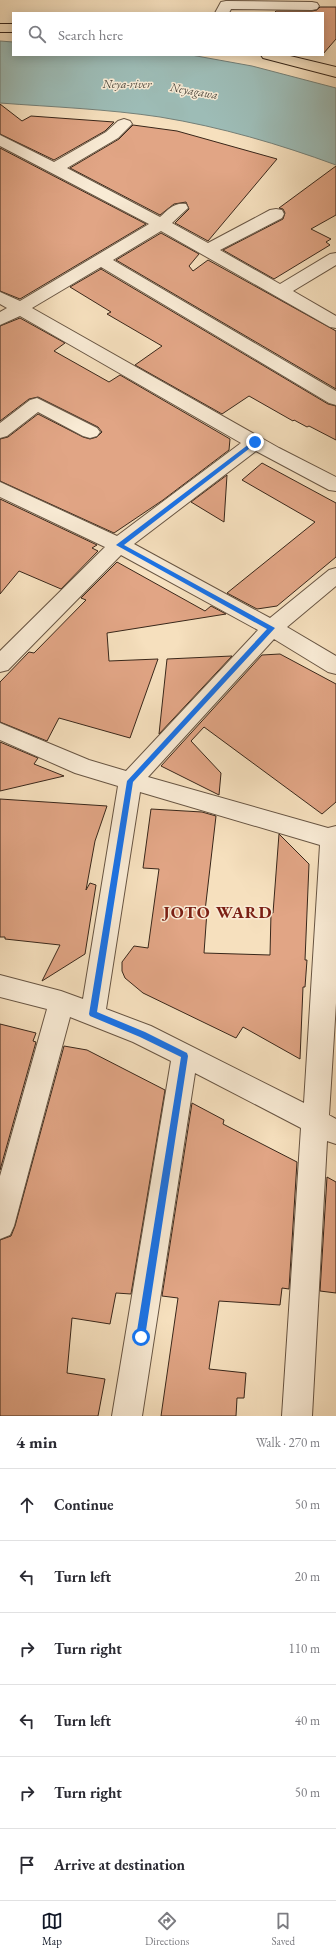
<!DOCTYPE html>
<html lang="en">
<head>
<meta charset="utf-8">
<style>
  body { margin:0; font-family:"EB Garamond",serif; background:#f7f7f7; color:#2b2b33 }
  .stop { position:absolute; width:12px; height:12px; margin:-9px; border:3px solid #1a73e8; border-radius:50%; background:#fff }
  .stop.end { background:#1a73e8; border-color:#fff; box-shadow:0 1px 4px #0008 }
  .list { margin:0; padding:0; list-style:none }
  h2 { display:flex; justify-content:space-between; align-items:center; height:52px; margin:0; padding:0 16px; font-size:17px }
  h2 small { font-size:13px; font-weight:400; color:#7c7c81 }
  .list li { display:grid; grid-template-columns:26px 1fr auto; gap:12px; align-items:center; box-sizing:border-box; height:72px; padding:0 16px; border-top:1px solid #e1e1e2 }
  .list b { display:block; font-size:15px; white-space:nowrap }
  .list em { font-size:13px; font-style:normal; color:#7c7c81 }
  .icon { flex:none; width:22px; height:22px; fill:none; stroke:currentColor; stroke-width:2; stroke-linecap:round; stroke-linejoin:round }
  .map { position:relative; flex:none; width:336px; height:1416px; overflow:hidden }
  .search { position:absolute; background:#fff; box-shadow:0 2px 10px #0003; left:12px; right:12px; top:12px; height:44px; display:flex; align-items:center; gap:10px; box-sizing:border-box; padding:0 14px; border-radius:0px; color:#7c7c81; font-size:15px }
  .sheet { height:484px; background:#fff }
  nav { display:flex; justify-content:space-around; align-items:center; box-sizing:border-box; height:56px; border-top:1px solid #e1e1e2; background:#fff; font-size:11px; color:#7c7c81 }
  nav a { display:grid; justify-items:center; gap:2px }
  nav .on { color:#111827 }
  .map>svg:first-child { display:block }
  .water { fill:#9dbcb6; stroke:#758078 }
  .building { fill:#e1a585; stroke:#39271a }
  .lines { fill:none; stroke-linecap:round; stroke-linejoin:round }
  .minor-casing { stroke:#685543; stroke-width:2 }
  .major-casing { stroke:#39271a; stroke-width:2 }
  .minor { fill:#f9ebd5; fill-rule:evenodd }
  .major { fill:#f6e0be; fill-rule:evenodd }
  .route { fill:#1a73e8 }
  .labels { text-anchor:middle; dominant-baseline:central; stroke-width:3; stroke-linejoin:round; paint-order:stroke }
  .far-water-label { font-size:12px; font-style:italic; fill:#524c41; stroke:#f9ebd5 }
  .district-label { font-size:17px; font-weight:bold; letter-spacing:1px; fill:#7a1f14; stroke:#f9ebd5 }
</style>
</head>
<body>
<div class="map">
<svg width="336" height="1416" viewBox="0 0 336 1416">
  <rect width="100%" height="100%" fill="#f6e0be"/>
  <filter id="stains"><feTurbulence type="fractalNoise" baseFrequency=".005" numOctaves="4"/><feColorMatrix values="0 0 0 0 .2 0 0 0 0 .09 0 0 0 0 .02 0 0 0 .5 -.17"/></filter>
  <radialGradient id="worn" r=".72"><stop offset=".6" stop-color="#630" stop-opacity="0"/><stop offset="1" stop-color="#630" stop-opacity=".3"/></radialGradient>
  <path class="water" d="M0,41L13,42V55H191L252,66L336,88V165C279,144 221,127 160,117C107,109 53,107 0,103Z"/>
  <path class="building" d="M320,7H336V39L323,54V13H274L276,11H312L317,10Z
    M0,104L22,121L31,116L114,122L105,131L54,160L0,134Z
    M133,125L177,131L277,159L208,241L175,223L189,209L186,202L174,204L160,215L70,168L119,139Z
    M0,148L146,224L20,299L0,291Z
    M336,166V215L311,229L331,239L326,242L330,245L274,279L223,250L283,219L285,213L283,209L279,208Z
    M161,233L199,254L189,266L193,271L208,260L336,331V389L116,260Z
    M101,269L328,404L336,406V440L309,426L307,427L294,420L293,421L249,396L222,414L135,365L162,346L107,314L111,312L70,287Z
    M20,318L65,343L54,351L109,382L120,375L230,439L229,450L163,500L114,533L0,481V439L8,437L38,414L83,437L90,439L97,437L102,432L98,427L38,397L29,399L0,421V326Z
    M262,463L336,503V557L277,606L257,609L227,593L315,522L242,480Z
    M227,475L224,522L191,502Z
    M0,499L97,545L92,548L98,551L61,589L19,571L0,594Z
    M117,562L205,611L211,606L226,614L107,633L109,661L158,659L130,738L59,718L47,741L0,722V682L29,652L34,653L86,600L81,598Z
    M280,654L336,684V802L322,814L204,727L191,741L221,773L219,795L161,766L262,655Z
    M232,656L159,734L167,659Z
    M0,742L38,758L34,764L64,776L0,791Z
    M0,799L107,806L95,841L86,890L90,883L96,885L85,954L42,981L60,945L5,939V937H0Z
    M151,809L202,812L216,816L205,911H207L204,953L270,955L271,913H273L279,834L309,864L305,960H307L305,987H303L300,1059L243,1027L236,1038L143,993L125,978L122,971V962L134,946L148,948L159,869L143,868Z
    M0,1024L36,1033L33,1041L36,1042L0,1170Z
    M64,1046L87,1050L165,1090L131,1294L116,1293L110,1324L72,1318L67,1373L105,1379L98,1416H0V1240L11,1236L15,1226Z
    M192,1103L224,1120L223,1124L297,1162L289,1289L282,1288L280,1305L219,1301L209,1369L246,1373L244,1398H237L236,1416H161L178,1298L162,1296Z
    M327,1177L336,1182V1293L320,1291Z"/>
  <g class="lines">
    <g class="minor-casing">
      <path id="minor" d="M226,1L312,2L317,3L319,6L317,9L312,10L231,9L229,13H215L221,2Z
        M124,119L130,121L132,124L118,138L67,168L160,217C168,210 174,202 186,204L188,208L172,223L208,243L270,210L276,209L282,210L284,214L282,218L220,250L280,284L330,254L336,253V265L293,291L336,316V328L330,327L161,231L113,260L336,391V405L329,403L101,267L32,308L279,448L336,477V491L329,490L256,451L134,544L270,618L329,570L336,568V586L287,627L336,656V674L328,672L274,639L148,777L328,828L336,826V1003L329,1115L336,1119V1144L327,1141L312,1416H282L301,1128L195,1073L142,1416H112L171,1061L133,1042L70,1017L14,1226L10,1235L0,1239V1176L47,1009L0,997V975L61,991L83,999L118,786L75,773L0,740V723L89,760L126,771L258,630L121,555L8,670L0,672V651L105,547L0,497V482L117,536L241,443L20,316L0,325V312L7,308L0,304V292L20,301L149,224L0,146V135L54,162L106,132L118,121ZM140,792L320,845L304,1103L151,1026L106,1009Z
        M37,398L97,428L100,432L97,436L90,438L83,436L38,412L7,436L0,438V423L30,400Z"/>
    </g>
    <g class="major-casing">
      <path id="major" d="M0,24H13V32H0Z
        M261,55H286L336,67V77L263,58Z"/>
    </g>
    <use href="#minor" class="minor"/>
    <use href="#major" class="major"/>
  </g>
  <path class="route" d="M253,441L258,442L124,545L275,628L133,782L97,1012L145,1032L187,1053L188,1056L145,1337L141,1341L136,1337L181,1057L140,1037L90,1016L89,1014L127,781L267,629L116,545Z"/>
  <g class="labels">
    <g class="far-water-label">
      <text x="127" y="84">Neya-river</text>
      <text transform="translate(194 91) rotate(10)">Neyagawa</text>
    </g>
    <g class="district-label">
      <text x="218" y="912">JOTO WARD</text>
    </g>
  </g>
  <rect width="100%" height="100%" filter="url(#stains)"/>
  <rect width="100%" height="100%" fill="url(#worn)"/>
</svg>
<div class="stop" style="left:141px;top:1337px"></div>
<div class="stop end" style="left:255px;top:442px"></div>
<div class="search"><svg class="icon" aria-label="search" viewBox="0 0 24 24"><circle cx="10" cy="10" r="6"/><path d="M15 15l6 6"/></svg>Search here</div>
</div>
<section class="sheet">
<h2>4 min<small>Walk · 270 m</small></h2>
<ul class="list">
<li><svg class="icon" aria-label="ahead" viewBox="0 0 24 24"><path d="M12 20V5M6 11l6-6 6 6"/></svg><div><b>Continue</b></div><em>50 m</em></li>
<li><svg class="icon" aria-label="left" viewBox="0 0 24 24"><path d="M17 20v-9H6M10 6l-5 5 5 5"/></svg><div><b>Turn left</b></div><em>20 m</em></li>
<li><svg class="icon" aria-label="right" viewBox="0 0 24 24"><path d="M7 20v-9h11M14 6l5 5-5 5"/></svg><div><b>Turn right</b></div><em>110 m</em></li>
<li><svg class="icon" aria-label="left" viewBox="0 0 24 24"><path d="M17 20v-9H6M10 6l-5 5 5 5"/></svg><div><b>Turn left</b></div><em>40 m</em></li>
<li><svg class="icon" aria-label="right" viewBox="0 0 24 24"><path d="M7 20v-9h11M14 6l5 5-5 5"/></svg><div><b>Turn right</b></div><em>50 m</em></li>
<li><svg class="icon" aria-label="arrive" viewBox="0 0 24 24"><path d="M6 21V4h12l-3 4 3 4H6"/></svg><div><b>Arrive at destination</b></div></li>
</ul>
</section>
<nav>
<a class="on"><svg class="icon" aria-label="map" viewBox="0 0 24 24"><path d="M3 6l6-2 6 2 6-2v14l-6 2-6-2-6 2zM9 4v14M15 6v14"/></svg>Map</a>
<a><svg class="icon" aria-label="directions" viewBox="0 0 24 24"><path d="M12 3l9 9-9 9-9-9zM9 14v-3h6M13 9l2 2-2 2"/></svg>Directions</a>
<a><svg class="icon" aria-label="saved" viewBox="0 0 24 24"><path d="M7 4h10v16l-5-4-5 4z"/></svg>Saved</a>
</nav>
</body>
</html>
